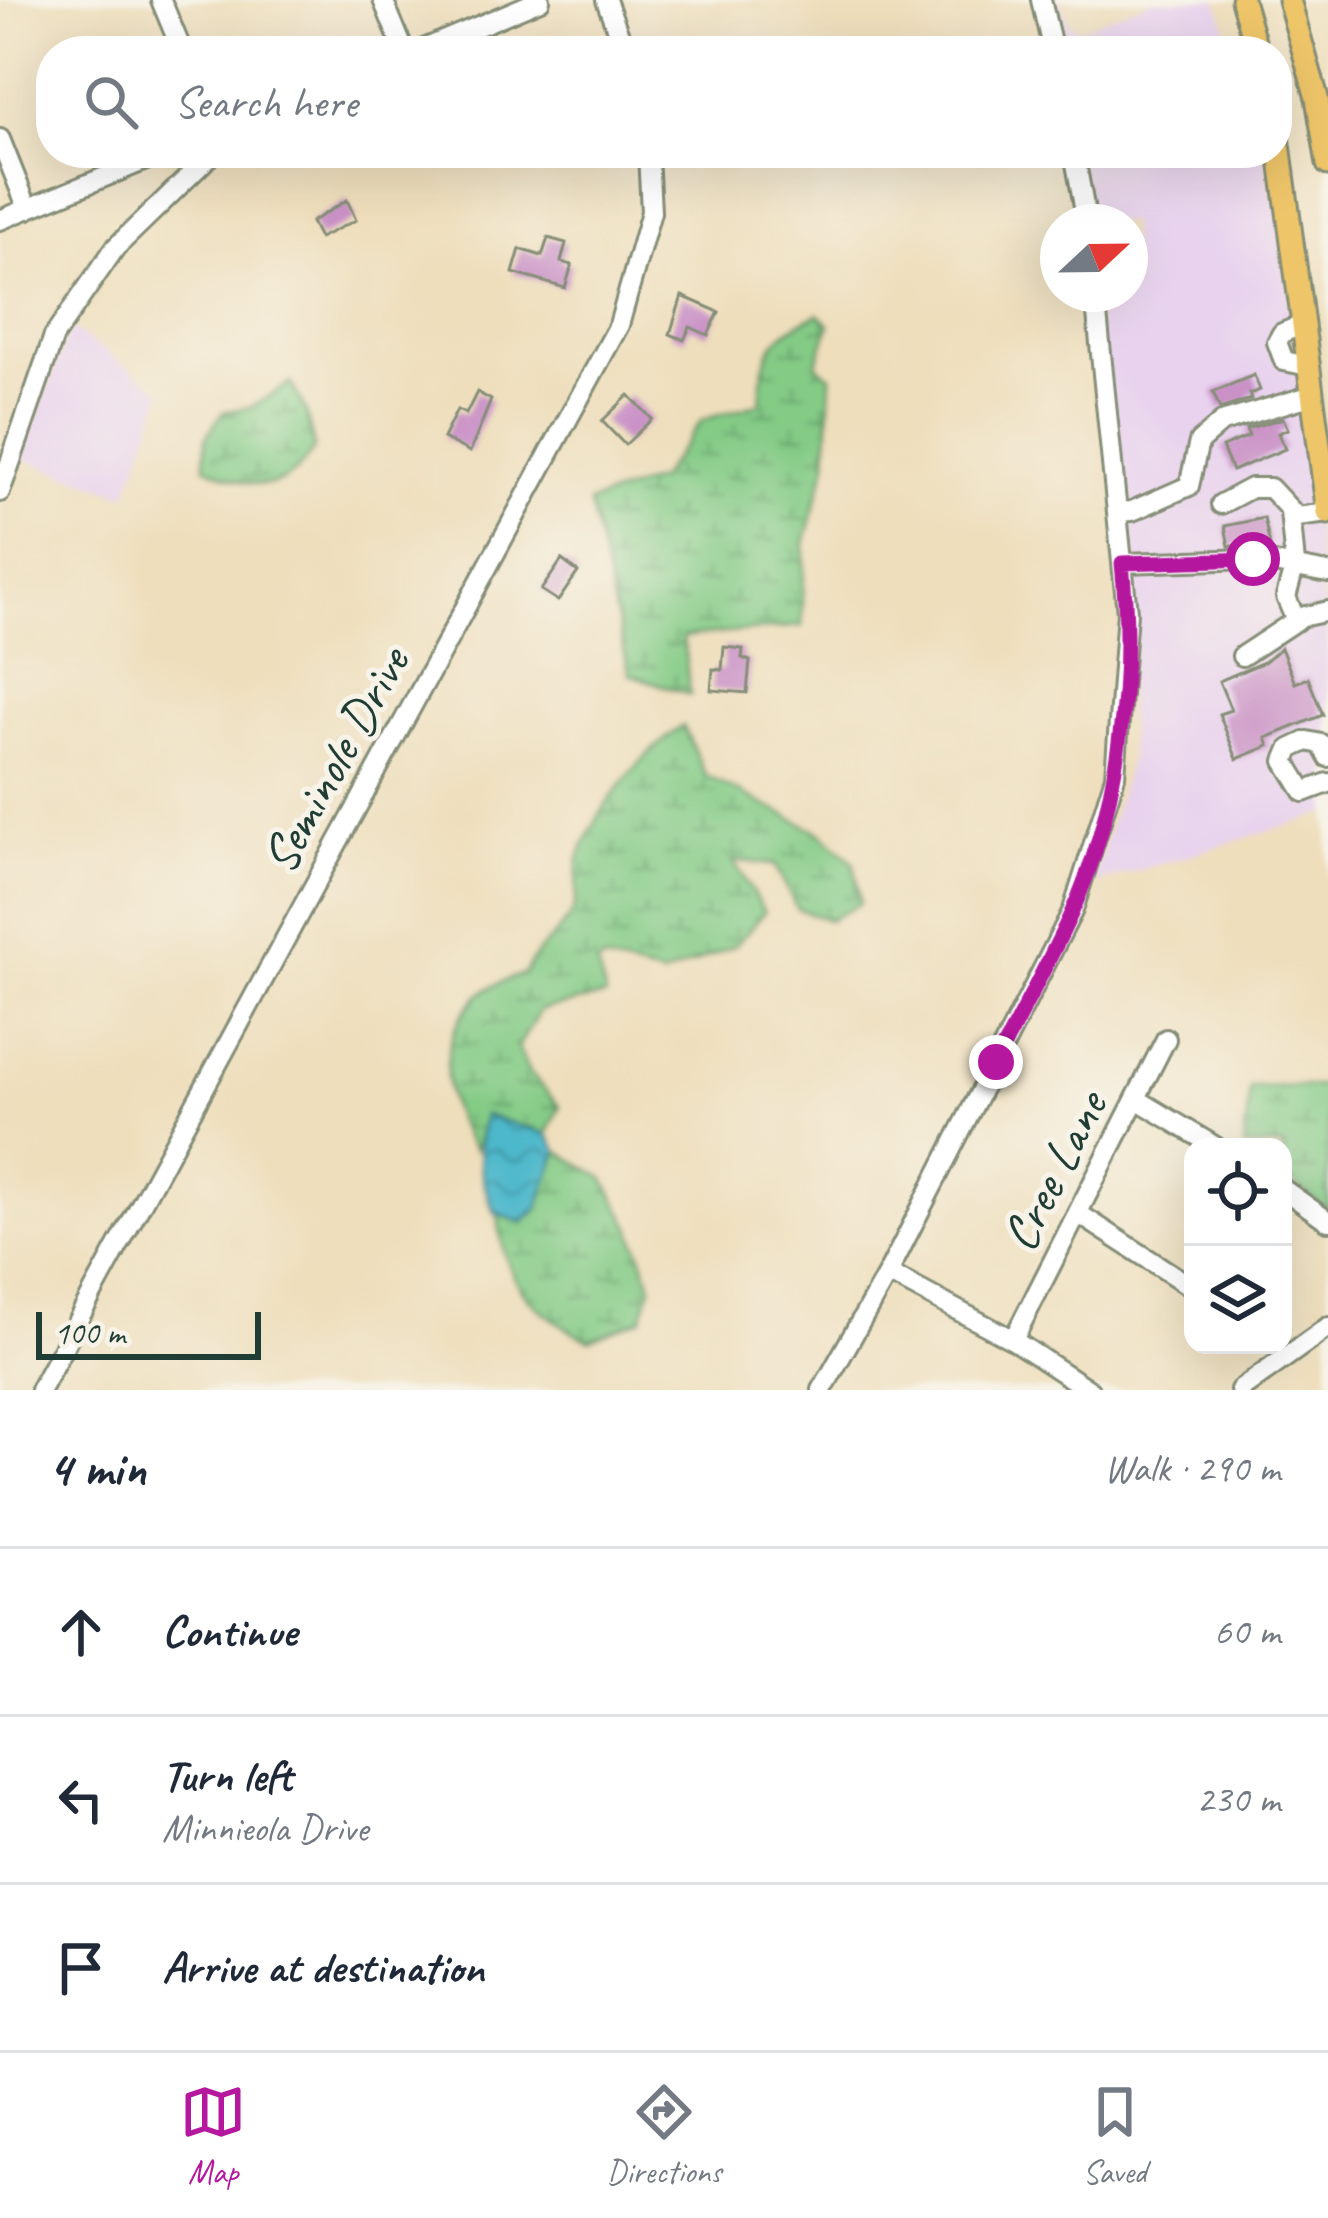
<!DOCTYPE html>
<html lang="en">
<head>
<meta charset="utf-8">
<style>
  body { margin:0; font-family:Caveat,sans-serif; background:#f6f6f7; color:#1f2937 }
  .controls { position:absolute; right:36px; bottom:36px; display:grid; overflow:hidden; border-radius:24px; box-shadow:0 12px 48px #0002 }
  .controls button { width:108px; height:108px; display:grid; place-items:center; padding:0; border:0; border-bottom:3px solid #e0e1e3; background:#fff; color:#1f2937; font:60px sans-serif }
  .compass { position:absolute; left:1040px; top:204px; width:108px; height:108px; border-radius:50%; background:#fff; box-shadow:0 12px 48px #0002; rotate:68deg }
  .scale { position:absolute; left:36px; bottom:30px; width:225px; box-sizing:border-box; padding-left:12px; border:6px solid #1f3d34; border-top:0; font-size:33px; line-height:42px; white-space:nowrap; color:#1f3d34; -webkit-text-stroke:9px #f7f3e8; paint-order:stroke }
  .stop { position:absolute; width:36px; height:36px; margin:-27px; border:9px solid #b5179e; border-radius:50%; background:#fff }
  .stop.end { background:#b5179e; border-color:#fff; box-shadow:0 3px 12px #0008 }
  .list { margin:0; padding:0; list-style:none }
  h2 { display:flex; justify-content:space-between; align-items:center; height:156px; margin:0; padding:0 48px; font-size:51px }
  h2 small { font-size:39px; font-weight:400; color:#747a83 }
  .list li { display:grid; grid-template-columns:78px 1fr auto; gap:36px; align-items:center; box-sizing:border-box; height:168px; padding:0 48px; border-top:3px solid #e0e1e3 }
  .list b { display:block; font-size:45px; white-space:nowrap }
  .list p { margin:0; font-size:39px; white-space:nowrap; color:#747a83 }
  .list em { font-size:39px; font-style:normal; color:#747a83 }
  .icon { flex:none; width:66px; height:66px; fill:none; stroke:currentColor; stroke-width:2; stroke-linecap:round; stroke-linejoin:round }
  .map { position:relative; flex:none; width:1328px; height:1390px; overflow:hidden }
  .search { position:absolute; background:#fff; box-shadow:0 12px 48px #0002; left:36px; right:36px; top:36px; height:132px; display:flex; align-items:center; gap:30px; box-sizing:border-box; padding:0 42px; border-radius:48px; color:#747a83; font-size:45px }
  .sheet { height:660px; background:#fff }
  nav { display:flex; justify-content:space-around; align-items:center; box-sizing:border-box; height:168px; border-top:3px solid #e0e1e3; background:#fff; font-size:33px; color:#747a83 }
  nav a { display:grid; justify-items:center; gap:6px }
  nav .on { color:#b5179e }
  .map>svg:first-child { display:block }
  .built { fill:#e8d2ee }
  .wetland { fill:url(#wetland-marsh); stroke:#52845d; stroke-width:3 }
  .water { fill:url(#water-waves); stroke:#367a80; stroke-width:3 }
  .building { fill:#c991c6 }
  .lines { fill:none; stroke-linecap:round; stroke-linejoin:round }
  .minor-casing { stroke:#868e78; stroke-width:24 }
  .major-casing { stroke:#868e78; stroke-width:27 }
  .minor { stroke:#fff; stroke-width:18 }
  .major { stroke:#eec569; stroke-width:21 }
  .route { stroke:#b5179e; stroke-width:15 }
  .labels { text-anchor:middle; dominant-baseline:central; stroke-width:10; stroke-linejoin:round; paint-order:stroke }
  .street-label { font-size:51px; fill:#1f3d34; stroke:#f7f3e8 }
</style>
</head>
<body>
<div class="map">
<svg width="1328" height="1390" viewBox="0 0 1328 1390">
  <defs>
    <pattern id="wetland-marsh" width="20" height="14" patternUnits="userSpaceOnUse" patternTransform="scale(3)"><rect width="20" height="14" fill="#84cb86"/><path d="M1 5h8M5 5V1M11 12h8M15 12V8" fill="none" stroke="#6ba66e"/></pattern>
    <pattern id="water-waves" width="16" height="10" patternUnits="userSpaceOnUse" patternTransform="scale(3)"><rect width="16" height="10" fill="#4eb8cb"/><path d="M0 5q4-4 8 0t8 0" fill="none" stroke="#4097a6"/></pattern>
  </defs>
  <rect width="100%" height="100%" fill="#f7f3e8"/>
  <filter id="ink" filterUnits="userSpaceOnUse"><feTurbulence type="fractalNoise" baseFrequency=".00833" numOctaves="2"/><feDisplacementMap in="SourceGraphic" scale="24" xChannelSelector="R" yChannelSelector="G"/><feConvolveMatrix kernelMatrix="1 2 1 2 8 2 1 2 1" color-interpolation-filters="sRGB"/></filter>
  <filter id="wash" filterUnits="userSpaceOnUse"><feTurbulence type="fractalNoise" baseFrequency=".004" numOctaves="4" result="noise"/><feDisplacementMap in="SourceGraphic" scale="48" xChannelSelector="R" yChannelSelector="G"/><feGaussianBlur stdDeviation="2.7" result="paint"/><feColorMatrix in="noise" values="0 0 0 0 0 0 0 0 0 0 0 0 0 0 0 0 0 1.4 0 .05"/><feComposite in="paint" operator="in"/></filter>
  <g filter="url(#wash)">
    <rect width="100%" height="100%" fill="#eedebc"/>
    <path class="built" d="M1044,0H1059L1070,25L1080,29L1152,0H1217L1235,51H1061Z
      M1075,153H1264L1282,233L1328,641V813L1093,884L1130,758L1118,486L1093,294H1130V222H1084Z
      M70,328L163,391L127,495L21,458Z"/>
    <path class="wetland" d="M819,314L830,324L816,365L831,376L827,463L805,543L802,626L683,637L690,695L630,674L589,503L659,479L702,420L760,403C764,350 768,336 819,314Z
      M291,383L306,412L314,448C284,498 251,489 205,466L206,437L223,412L252,407Z
      M683,726L706,776L820,832L854,863L860,903L829,920L797,909L775,865L733,860L764,912L736,945L663,976L605,961L597,965L606,996L540,1010L518,1047L528,1071L560,1107L547,1134L485,1115L475,1150C439,1106 434,1034 481,994C492,984 511,979 525,973C538,945 559,936 571,915C580,900 575,876 579,859C594,811 642,753 683,726Z
      M1328,1086V1210L1283,1176V1147H1244L1250,1087Z
      M558,1151L604,1178L631,1227L652,1285L642,1318L589,1340C530,1310 503,1282 498,1214L523,1222L538,1209Z"/>
    <path class="water" d="M484,1115L547,1134L558,1151L538,1209L523,1223L495,1213C480,1179 475,1151 484,1115Z"/>
    <g id="blocks">
      <path class="building" d="M347,200L356,220L319,238L311,222Z
        M548,238L566,243L561,262L572,265L565,288L513,273L520,249L542,256Z
        M682,296L719,312L708,335L690,327L684,340L670,334Z
        M1254,375L1260,390L1249,394L1251,399L1220,409L1213,392Z
        M477,392L491,400L470,452L443,438L457,410L466,414Z
        M629,395L652,419L625,445L602,421Z
        M1283,418L1288,429L1278,433L1285,449L1232,471L1222,447L1249,436L1246,429Z
        M1264,518L1270,546H1229L1225,526Z
        M562,560L578,572L558,601L541,590Z
        M724,647L743,649L742,658L750,661L747,693L711,690L713,669L722,670Z
        M1281,648L1295,683L1308,678L1323,715L1266,738L1269,746L1237,759L1219,714L1231,710L1219,681L1264,662Z"/>
    </g>
  </g>
  <g filter="url(#ink)">
    <use href="#blocks" fill-opacity="0" stroke="#868e78" stroke-width="3"/>
    <g class="lines">
      <g class="minor-casing">
        <path id="minor" d="M161,0L182,51
          M383,0L404,51
          M606,0L625,51
          M1041,0L1053,51
          M419,51L540,0
          M0,139L28,209
          M1074,153L1087,222
          M0,220L151,158L205,159
          M1304,324L1282,333L1277,342L1284,361L1309,366
          M0,492L54,336L115,248L213,153
          M1221,504L1251,488H1270L1297,517L1328,513
          M1290,511L1295,564L1286,597L1296,621
          M1117,512L1132,511L1189,486L1199,442L1222,422L1313,395
          M1122,563L1253,559L1328,573
          M1242,656L1301,617L1328,611
          M1328,757L1321,744L1307,741L1290,749L1285,761L1304,792L1328,783
          M1138,1100L1216,1147
          M1283,1189L1328,1221
          M1079,1214L1193,1288
          M888,1273L1013,1340L1089,1390
          M1013,1340L1166,1039
          M40,1390L619,325L651,212L648,153
          M822,1390L888,1273L1073,910L1115,776L1127,612L1095,294
          M1240,1390L1328,1327"/>
      </g>
      <g class="major-casing">
        <path id="major" d="M1242,0L1257,51
          M1289,0L1317,98L1328,164
          M1277,129L1328,513"/>
      </g>
      <use href="#minor" class="minor"/>
      <use href="#major" class="major"/>
    </g>
  </g>
  <g class="lines" filter="url(#ink)">
    <path class="route" d="M996,1062C1021,1013 1048,964 1071,914C1119,809 1134,678 1122,563L1253,559"/>
  </g>
  <g class="labels">
    <g class="street-label">
      <text transform="translate(335 760) rotate(-61)">Seminole Drive</text>
      <text transform="translate(1054 1171) rotate(-63)">Cree Lane</text>
    </g>
  </g>
</svg>
<div class="controls">
<button><svg class="icon" aria-label="locate" viewBox="0 0 24 24"><circle cx="12" cy="12" r="6"/><path d="M12 2v4M12 18v4M2 12h4M18 12h4"/></svg></button>
<button><svg class="icon" aria-label="layers" viewBox="0 0 24 24"><path d="M12 4l9 5-9 5-9-5zM3 14l9 5 9-5"/></svg></button>
</div>
<svg class="compass" viewBox="-18 -18 36 36"><path d="M0-13l5 13h-10z" fill="#e53935"/><path d="M0 13l5-13h-10z" fill="#747a83"/></svg>
<div class="scale">100 m</div>
<div class="stop" style="left:1253px;top:559px"></div>
<div class="stop end" style="left:996px;top:1062px"></div>
<div class="search"><svg class="icon" aria-label="search" viewBox="0 0 24 24"><circle cx="10" cy="10" r="6"/><path d="M15 15l6 6"/></svg>Search here</div>
</div>
<section class="sheet">
<h2>4 min<small>Walk · 290 m</small></h2>
<ul class="list">
<li><svg class="icon" aria-label="ahead" viewBox="0 0 24 24"><path d="M12 20V5M6 11l6-6 6 6"/></svg><div><b>Continue</b></div><em>60 m</em></li>
<li><svg class="icon" aria-label="left" viewBox="0 0 24 24"><path d="M17 20v-9H6M10 6l-5 5 5 5"/></svg><div><b>Turn left</b><p>Minnieola Drive</p></div><em>230 m</em></li>
<li><svg class="icon" aria-label="arrive" viewBox="0 0 24 24"><path d="M6 21V4h12l-3 4 3 4H6"/></svg><div><b>Arrive at destination</b></div></li>
</ul>
</section>
<nav>
<a class="on"><svg class="icon" aria-label="map" viewBox="0 0 24 24"><path d="M3 6l6-2 6 2 6-2v14l-6 2-6-2-6 2zM9 4v14M15 6v14"/></svg>Map</a>
<a><svg class="icon" aria-label="directions" viewBox="0 0 24 24"><path d="M12 3l9 9-9 9-9-9zM9 14v-3h6M13 9l2 2-2 2"/></svg>Directions</a>
<a><svg class="icon" aria-label="saved" viewBox="0 0 24 24"><path d="M7 4h10v16l-5-4-5 4z"/></svg>Saved</a>
</nav>
</body>
</html>
